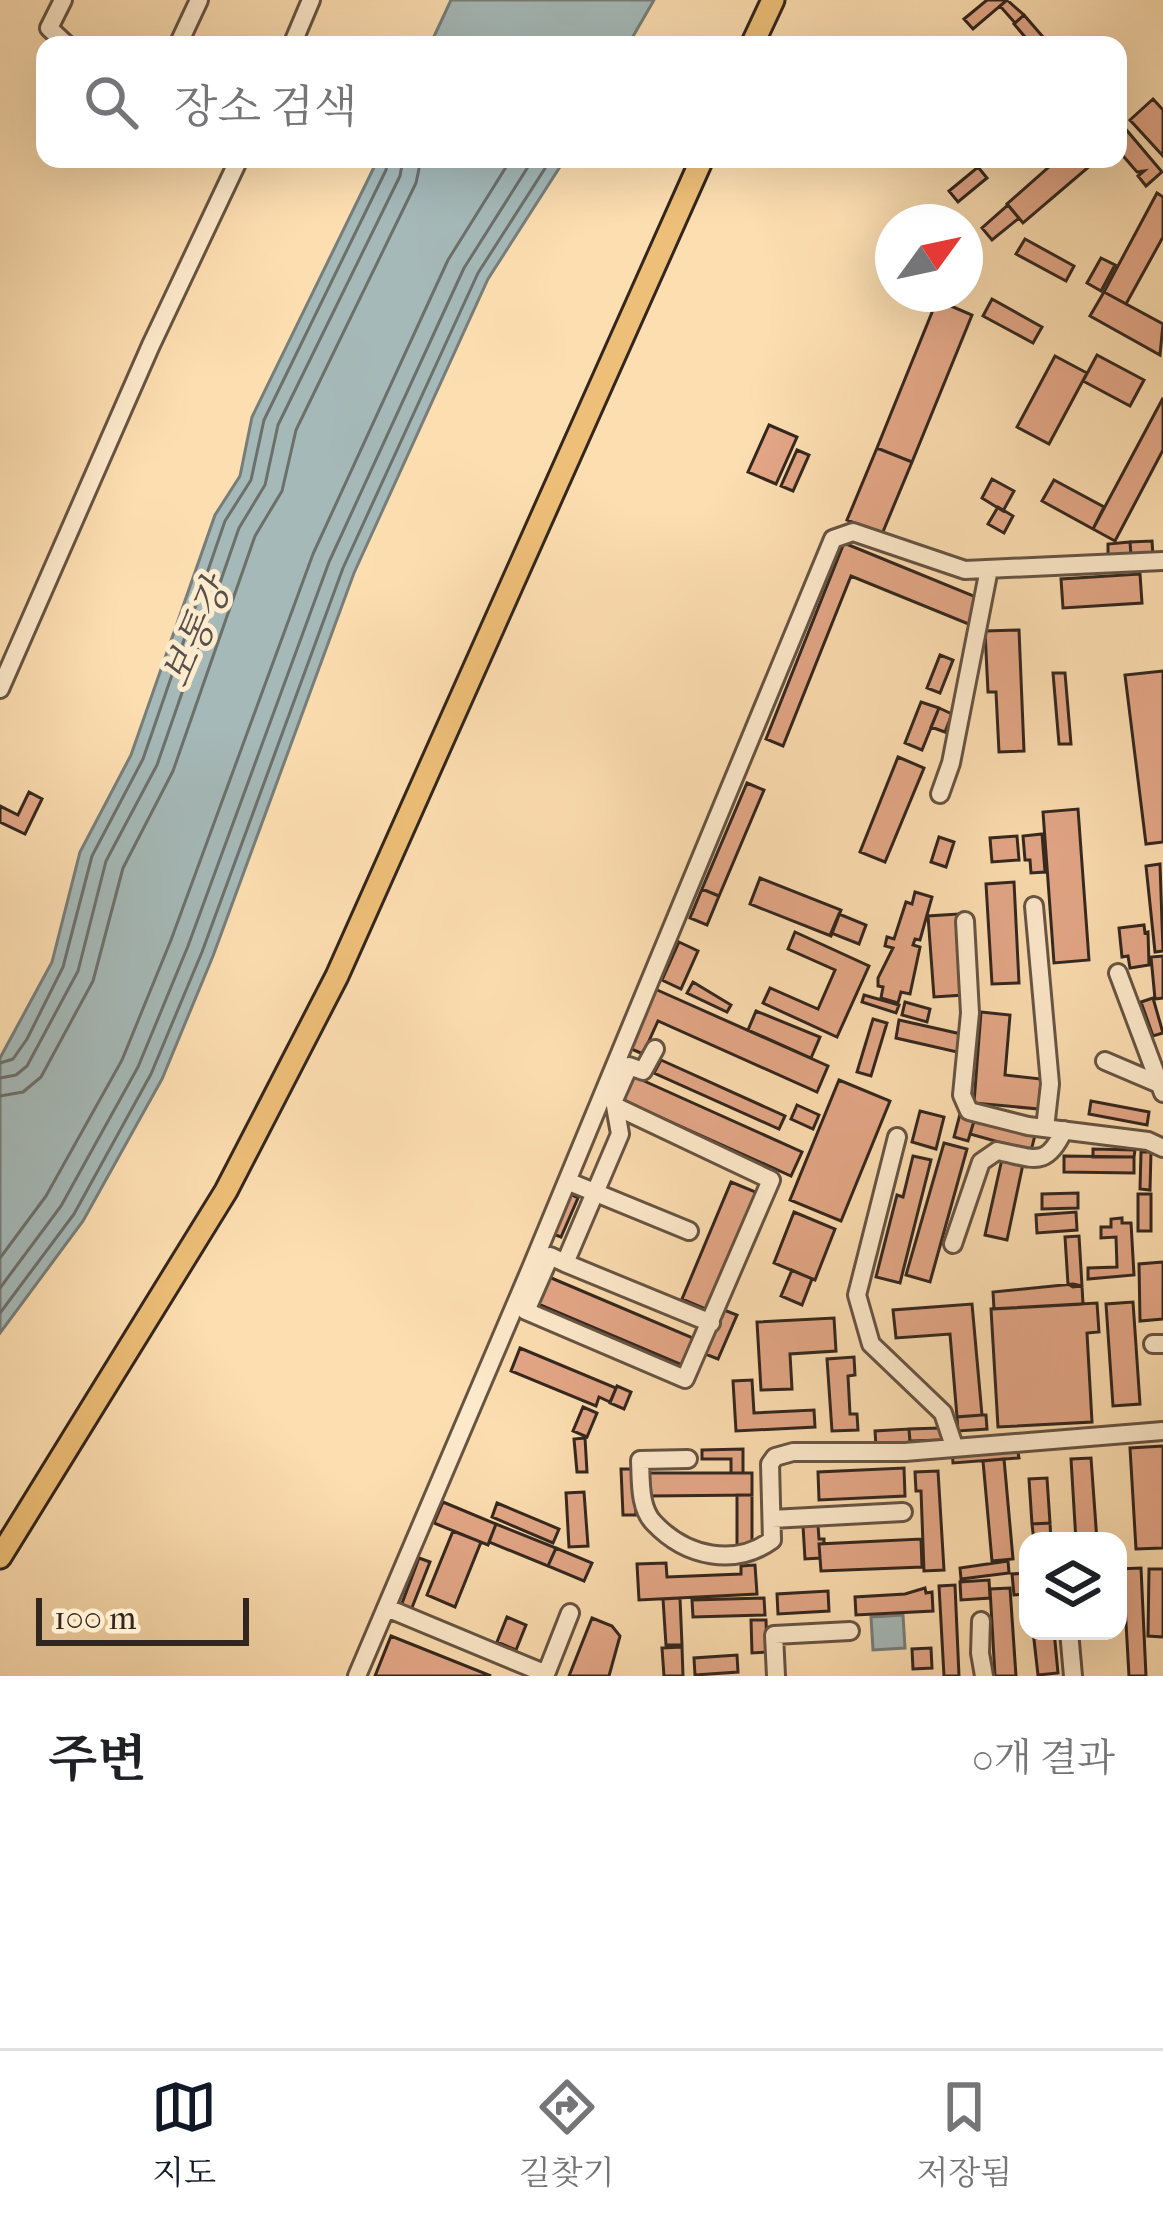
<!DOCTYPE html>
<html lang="ko">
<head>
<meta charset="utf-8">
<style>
  body { margin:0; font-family:"IM FELL French Canon","Noto Serif KR",serif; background:#f6f6f6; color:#202124 }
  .controls { position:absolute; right:36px; bottom:36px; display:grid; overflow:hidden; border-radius:24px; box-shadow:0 12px 48px #0002 }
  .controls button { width:108px; height:108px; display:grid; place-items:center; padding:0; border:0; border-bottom:3px solid #e0e0e0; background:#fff; color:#202124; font:60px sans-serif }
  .compass { position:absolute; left:875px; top:204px; width:108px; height:108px; border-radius:50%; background:#fff; box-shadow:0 12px 48px #0002; rotate:57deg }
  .scale { position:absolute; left:36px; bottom:30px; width:213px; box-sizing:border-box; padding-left:12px; border:6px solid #33261e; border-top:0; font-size:33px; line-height:42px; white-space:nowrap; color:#33261e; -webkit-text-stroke:9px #feeacc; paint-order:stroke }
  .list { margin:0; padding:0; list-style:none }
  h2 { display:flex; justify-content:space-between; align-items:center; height:156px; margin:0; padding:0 48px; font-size:51px }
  h2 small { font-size:39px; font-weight:400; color:#757577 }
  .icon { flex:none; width:66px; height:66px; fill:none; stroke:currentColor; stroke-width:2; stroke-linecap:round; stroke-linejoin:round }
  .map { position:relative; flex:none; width:1163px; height:1676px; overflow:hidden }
  .search { position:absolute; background:#fff; box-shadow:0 12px 48px #0002; left:36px; right:36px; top:36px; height:132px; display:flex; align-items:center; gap:30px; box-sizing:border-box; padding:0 42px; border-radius:24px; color:#757577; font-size:45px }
  .sheet { height:372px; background:#fff }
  nav { display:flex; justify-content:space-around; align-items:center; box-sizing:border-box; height:168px; border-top:3px solid #e0e0e0; background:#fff; font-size:33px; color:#757577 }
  nav a { display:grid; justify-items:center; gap:6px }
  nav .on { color:#111827 }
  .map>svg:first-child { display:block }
  .water { fill:#a5b9b8; stroke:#777e7a; stroke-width:3 }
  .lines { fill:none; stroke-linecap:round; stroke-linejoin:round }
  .shore { stroke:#6c706b; stroke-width:3 }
  .building { fill:#e4a787; stroke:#33261e; stroke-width:3 }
  .minor-casing { stroke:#665443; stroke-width:22 }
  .major-casing { stroke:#33261e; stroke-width:27 }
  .minor { stroke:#feeacc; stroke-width:16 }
  .major { stroke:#eebf78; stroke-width:21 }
  .labels { text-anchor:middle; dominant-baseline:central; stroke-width:10; stroke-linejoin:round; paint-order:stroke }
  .water-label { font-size:39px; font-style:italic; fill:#55524c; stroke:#feeacc }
</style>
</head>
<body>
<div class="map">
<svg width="1163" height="1676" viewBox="0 0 1163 1676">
  <rect width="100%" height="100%" fill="#fddeb1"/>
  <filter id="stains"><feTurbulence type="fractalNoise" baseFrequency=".00167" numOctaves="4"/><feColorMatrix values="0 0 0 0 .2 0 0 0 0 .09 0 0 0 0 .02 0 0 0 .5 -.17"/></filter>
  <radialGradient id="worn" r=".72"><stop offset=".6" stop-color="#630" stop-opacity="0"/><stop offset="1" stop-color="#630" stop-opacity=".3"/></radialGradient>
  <path class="water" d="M451,0H654L628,45H430Z
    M378,159H565L488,279L354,573L213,956L162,1079L83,1221L0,1333V1058L52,962L80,852L131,755L215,515L240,476L252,417Z
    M903,1615L905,1648L873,1650L871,1617Z"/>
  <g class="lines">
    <path class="shore" d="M0,1063L13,1059L27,1039L63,967L92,856L143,759L225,521L251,480L264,420L386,170L388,159
      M0,1078L16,1075L27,1066L78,971L106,861L157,765L239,528L265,485L278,425L400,176L403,159
      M0,1096L23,1092L41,1077L93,981L123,868L173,771L255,536L282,491L296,430L416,183L421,159
      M0,1258L46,1196L122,1060L171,940L313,554L448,260L511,159
      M0,1288L61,1206L138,1067L188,946L329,562L464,268L533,159
      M0,1313L74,1214L151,1074L202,952L343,568L478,273L551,159"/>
  </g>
  <path class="building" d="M987,0H1007L973,29L964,19Z
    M1007,0L1024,15L1015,23L1000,6Z
    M1024,15L1050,45H1032L1014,24Z
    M1153,99L1163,110V156L1130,120Z
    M1118,120L1162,172L1146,186L1138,176L1144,171L1137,172L1118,150L1121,145Z
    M1058,159H1098L1023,223L1007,204Z
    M978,167L987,178L958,202L949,191Z
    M1157,193L1163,197V237L1126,304L1104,292Z
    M1008,205L1019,218L992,240L982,228Z
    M1025,239L1074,266L1066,281L1016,254Z
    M1101,258L1115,265L1101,291L1087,283Z
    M1104,292L1163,324L1160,355L1090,316Z
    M992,299L1042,327L1033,343L983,316Z
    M937,300L972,315L912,462L877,448Z
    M1097,355L1144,380L1130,406L1083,381Z
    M1055,356L1087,373L1049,444L1017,427Z
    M1163,398V450L1115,541L1093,529Z
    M769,425L797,437L776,484L748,472Z
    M877,448L912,462L882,534L847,520Z
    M797,450L809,455L793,491L781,486Z
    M992,479L1014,491L1003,511L982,498Z
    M1054,480L1104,507L1093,529L1042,501Z
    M998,507L1013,516L1004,533L988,524Z
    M1152,541L1153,556L1131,557L1130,542Z
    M1130,542L1131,554L1108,555V544Z
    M844,543L981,599L971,625L851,576L783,746L766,739Z
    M1140,574L1142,603L1063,608L1061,579Z
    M1019,630L1024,751L999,752L996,692H988L985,631Z
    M940,655L953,660L940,693L927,688Z
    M1163,671V842L1146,844L1125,675Z
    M1053,673H1065L1071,744H1059Z
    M921,702L939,708L922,750L905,743Z
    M939,708L952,714L945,732L931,727Z
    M898,757L924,768L885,862L860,852Z
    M747,783L764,790L719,896L702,889Z
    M29,792L42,799L25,834L0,822V806L18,815Z
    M1078,809L1089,960L1054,963L1043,812Z
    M1042,834L1045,872L1031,873L1030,860H1025L1023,836Z
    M1017,836L1019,860L992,862L990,838Z
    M939,837L954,842L946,867L931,862Z
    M1160,864L1163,951L1155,952L1146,866Z
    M760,878L841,910L831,936L750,904Z
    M1014,882L1019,983L992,984L986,884Z
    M702,889L719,896L707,925L690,918Z
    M915,892L932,897L920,940L915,939L913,945L920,947L910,994L901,992L898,1003L881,998L883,987L878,986V978L893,948L885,946L887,937L894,939L906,902L912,904Z
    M839,914L866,925L859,944L831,933Z
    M958,914L964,995L934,997L928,916Z
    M1144,925L1145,933L1148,932L1149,965L1130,968L1128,956L1122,957L1119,928Z
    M795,932L869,966L837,1037L763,1003L770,988L818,1009L835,970L788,949Z
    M679,942L698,951L681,989L662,980Z
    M1163,956V998L1155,999L1151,957Z
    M693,982L731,1005L727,1012L687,993Z
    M655,989L828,1066L817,1092L658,1021L643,1054L629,1048Z
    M864,995L899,1005L896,1013L862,1002Z
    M1153,998L1163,1033L1153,1036L1141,1002Z
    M905,1002L930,1009L927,1022L902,1015Z
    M756,1011L820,1037L811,1058L748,1030Z
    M981,1012L1010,1015L1005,1075L1041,1079L1039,1109L974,1103Z
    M873,1019L887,1023L871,1076L857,1072Z
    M899,1020L961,1034L957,1052L896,1038Z
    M661,1060L785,1116L779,1129L654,1073Z
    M633,1076L802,1152L791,1176L622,1100Z
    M839,1080L890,1101L841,1221L790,1200Z
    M1091,1101L1149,1112L1147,1125L1089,1114Z
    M797,1105L819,1115L813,1129L791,1119Z
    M920,1111L944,1117L936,1149L912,1142Z
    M960,1114L975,1118L968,1141L954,1137Z
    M975,1118L1035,1135L1031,1151L970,1134Z
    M944,1143L967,1149L930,1282L906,1275Z
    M1093,1149L1135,1150L1134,1157H1093Z
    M1141,1152H1151L1150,1190L1140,1189Z
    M913,1156L931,1160L900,1283L876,1277L897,1195L903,1197Z
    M1064,1156L1134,1157V1173L1064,1172Z
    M1002,1159L1023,1164L1007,1240L985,1235Z
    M731,1182L758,1193L710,1311L682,1299Z
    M1078,1193V1208L1042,1209V1194Z
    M570,1194L578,1198L561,1237L553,1234Z
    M1138,1194H1151V1231H1138Z
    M794,1212L835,1229L815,1280L774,1263Z
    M1076,1212L1077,1230L1037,1233L1036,1215Z
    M1122,1218V1223H1131L1134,1275L1088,1279V1268L1117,1267L1116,1237L1101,1238V1227H1111V1219Z
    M1079,1236L1082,1286L1073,1287L1068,1284L1065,1237Z
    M1163,1262V1319L1140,1321L1139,1264Z
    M792,1270L812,1279L802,1305L781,1296Z
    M549,1277L693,1338L682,1365L538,1304Z
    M1073,1284L1082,1286L1083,1304L994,1309L993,1292Z
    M1133,1302L1140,1404L1113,1406L1106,1304Z
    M1097,1303L1099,1332L1087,1333L1092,1422L998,1427L991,1309Z
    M972,1304L982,1415L957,1417L950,1334L896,1338L893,1310Z
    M724,1310L737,1315L718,1359L705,1354Z
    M834,1318L836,1351L790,1354L792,1389L761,1390L757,1322Z
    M520,1348L616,1388L610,1402L599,1397L596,1406L511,1371Z
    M854,1357L855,1375L848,1376L850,1414H857L858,1430L832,1431L827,1359Z
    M752,1380L754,1413L814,1410L815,1427L736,1431L733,1381Z
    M617,1386L631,1392L624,1409L610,1403Z
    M583,1407L597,1413L587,1437L573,1431Z
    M982,1415H986L987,1429L958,1431L957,1417Z
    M940,1428L945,1431V1440L910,1441L909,1429Z
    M909,1429L910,1444L876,1446L875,1431Z
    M585,1438L587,1472H577L574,1439Z
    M1163,1446V1548L1136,1549L1130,1448Z
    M1017,1447L1019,1458L953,1463L952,1452Z
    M743,1449V1473H731V1459H702V1450Z
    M1091,1458L1097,1541H1076L1071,1459Z
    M1004,1459L1013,1559L992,1561L983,1461Z
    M904,1468L905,1496L819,1500L818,1472Z
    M621,1469H633L636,1515H623Z
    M938,1471L944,1570L924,1571L921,1491H916L915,1472Z
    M648,1473H752V1495L649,1496Z
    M1047,1478L1050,1523L1032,1524L1029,1479Z
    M584,1492L588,1546L569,1547L566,1493Z
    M737,1495H752V1546H737Z
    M443,1502L496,1524L488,1545L434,1523Z
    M497,1503L559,1529L553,1543L492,1517Z
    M1050,1523L1051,1541H1034L1032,1524Z
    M496,1524L556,1548L548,1566L489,1542Z
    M818,1525L819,1539H824V1544H819L820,1558L805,1559L803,1526Z
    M453,1531L481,1542L455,1607L427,1595Z
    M921,1539L922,1567L821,1571L819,1544Z
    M556,1548L592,1563L584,1581L548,1566Z
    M419,1558L430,1562L411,1610L401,1606Z
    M1008,1561L1009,1573L961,1579L960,1568Z
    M666,1563L667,1577L741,1574V1566L755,1565L757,1594L639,1600L637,1564Z
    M1141,1568L1146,1676H1129L1124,1587H1118V1569Z
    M1149,1569H1163V1637L1148,1636Z
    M1028,1573V1594L1014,1595L1012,1574Z
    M989,1580L990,1598L961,1600L960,1582Z
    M955,1585L959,1676H944L939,1586Z
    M925,1588L926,1593L932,1592L933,1611L856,1615L855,1597L905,1594Z
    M1010,1588L1016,1676H995L990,1589Z
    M828,1591L829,1611L778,1614L777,1594Z
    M680,1598L682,1645H666L663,1599Z
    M764,1598L765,1615L693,1617L692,1600Z
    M507,1617L526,1625L516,1650L497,1642Z
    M592,1618L612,1626L620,1636L609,1676H569Z
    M751,1620H766L767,1652L752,1653Z
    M1033,1631H1054L1058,1673L1038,1675Z
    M391,1636L491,1676H375Z
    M682,1647L683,1676H664L662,1648Z
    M931,1648L932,1668L913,1669L912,1649Z
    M737,1655L738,1672L695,1675L694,1658Z"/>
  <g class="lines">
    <g class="minor-casing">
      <path id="minor" d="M63,0L49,28L67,45
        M178,45L199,0
        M292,45L311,0
        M0,689L151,345L239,159
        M940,794L951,763L989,569
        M1034,906L1050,1084L1045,1128
        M965,921L970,1013L962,1095L969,1111L1028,1126L1148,1141L1163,1148
        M1118,973L1163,1093
        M1105,1061L1159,1084
        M617,1107L771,1180L685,1379L526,1311L550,1256L565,1263L620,1134L614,1100L629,1066L643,1071L655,1049
        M897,1137L857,1295L871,1344L943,1413L954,1446
        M567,1181L689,1231
        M953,1244L981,1162L997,1151C1034,1158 1046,1169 1064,1130
        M565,1263L711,1323
        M1153,1344H1163
        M688,1459L640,1460C641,1480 639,1508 654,1523C686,1557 735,1567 772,1540L770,1464L775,1457L793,1452H905L1163,1431
        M772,1519L903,1512
        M387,1608L546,1674L570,1613
        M981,1621L980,1653L984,1676
        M1069,1631L1073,1676
        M357,1676L531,1268L833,539L853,532L965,570L1163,561
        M776,1676L774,1635L850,1631"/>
    </g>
    <g class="major-casing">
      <path id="major" d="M752,45L773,0
        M0,1557L226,1191L337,976L702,159"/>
    </g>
    <use href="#minor" class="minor"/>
    <use href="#major" class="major"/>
  </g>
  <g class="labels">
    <g class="water-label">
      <text transform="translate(196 633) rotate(-66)">보통강</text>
    </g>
  </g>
  <rect width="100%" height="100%" filter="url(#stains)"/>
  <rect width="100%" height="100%" fill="url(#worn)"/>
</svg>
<div class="controls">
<button><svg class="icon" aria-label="layers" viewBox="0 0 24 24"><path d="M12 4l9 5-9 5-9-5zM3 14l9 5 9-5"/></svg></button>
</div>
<svg class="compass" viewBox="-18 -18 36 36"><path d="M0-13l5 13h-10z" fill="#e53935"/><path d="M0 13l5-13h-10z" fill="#757577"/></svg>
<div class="scale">100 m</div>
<div class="search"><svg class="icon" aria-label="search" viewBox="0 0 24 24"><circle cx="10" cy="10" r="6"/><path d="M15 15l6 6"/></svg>장소 검색</div>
</div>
<section class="sheet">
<h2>주변<small>0개 결과</small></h2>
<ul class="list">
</ul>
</section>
<nav>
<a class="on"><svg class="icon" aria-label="map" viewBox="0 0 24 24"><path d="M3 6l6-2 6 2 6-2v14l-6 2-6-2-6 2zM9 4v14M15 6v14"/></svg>지도</a>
<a><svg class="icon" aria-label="directions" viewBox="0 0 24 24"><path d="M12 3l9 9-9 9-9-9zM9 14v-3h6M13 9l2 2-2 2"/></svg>길찾기</a>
<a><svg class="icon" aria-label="saved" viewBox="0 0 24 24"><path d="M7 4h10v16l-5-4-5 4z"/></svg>저장됨</a>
</nav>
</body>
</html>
